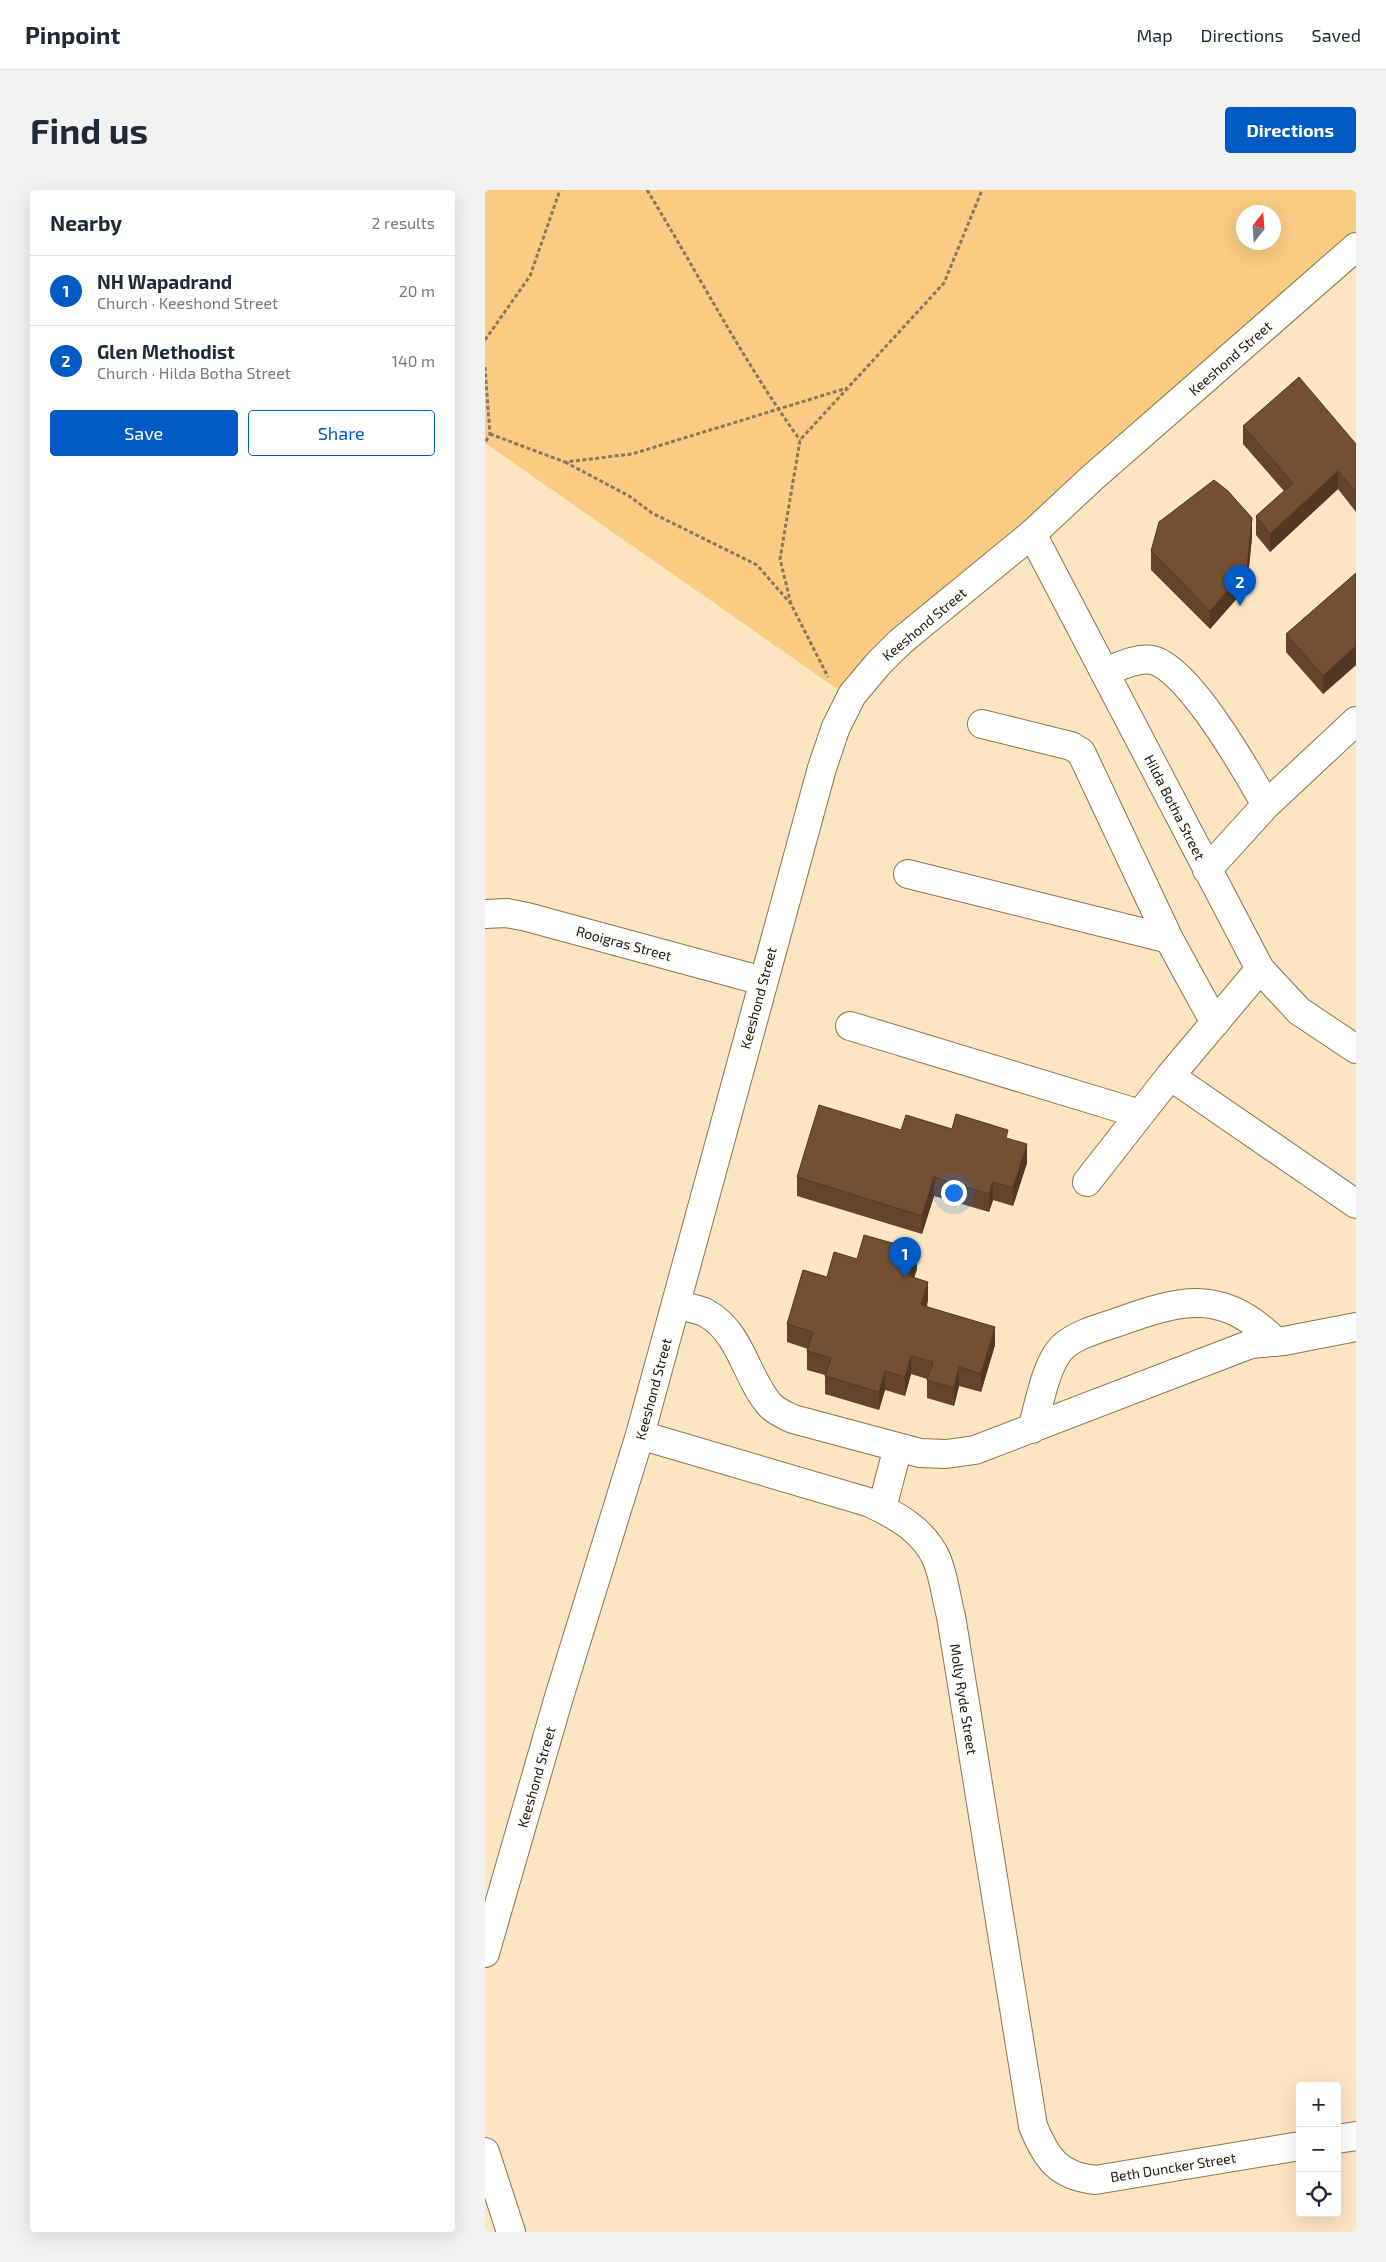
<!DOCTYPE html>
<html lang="en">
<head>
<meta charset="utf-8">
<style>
  body { margin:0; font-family:"Exo 2",sans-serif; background:#f2f2f3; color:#1f2937 }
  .controls { position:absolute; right:15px; bottom:15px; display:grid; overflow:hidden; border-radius:5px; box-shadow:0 5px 20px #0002 }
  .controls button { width:45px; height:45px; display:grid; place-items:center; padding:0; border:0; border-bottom:1px solid #e0e1e3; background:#fff; color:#1f2937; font:25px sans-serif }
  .compass { position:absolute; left:751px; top:15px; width:45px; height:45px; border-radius:50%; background:#fff; box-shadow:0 5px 20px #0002; rotate:17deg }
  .you { position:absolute; left:468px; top:1002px; width:18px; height:18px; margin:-12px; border:4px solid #fff; border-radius:50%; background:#1a73e8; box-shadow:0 0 0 8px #1a73e833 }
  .badge { display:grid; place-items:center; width:32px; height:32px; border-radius:50%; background:#005bc4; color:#fff; font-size:16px; font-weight:700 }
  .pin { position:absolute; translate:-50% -41px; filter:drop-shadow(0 1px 2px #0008) }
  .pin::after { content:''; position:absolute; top:26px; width:18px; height:15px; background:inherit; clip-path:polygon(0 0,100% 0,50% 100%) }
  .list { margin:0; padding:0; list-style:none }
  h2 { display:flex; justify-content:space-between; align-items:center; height:65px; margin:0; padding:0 20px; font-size:21px }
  h2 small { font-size:16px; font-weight:400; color:#747a83 }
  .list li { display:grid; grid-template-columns:32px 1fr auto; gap:15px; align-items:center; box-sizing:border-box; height:70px; padding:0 20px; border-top:1px solid #e0e1e3 }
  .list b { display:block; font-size:19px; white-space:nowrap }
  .list p { margin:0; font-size:16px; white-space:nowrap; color:#747a83 }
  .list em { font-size:16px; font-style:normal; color:#747a83 }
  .actions { display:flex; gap:10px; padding:15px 20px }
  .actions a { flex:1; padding:11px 0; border:1px solid #005bc4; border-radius:5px; text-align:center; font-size:18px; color:#005bc4 }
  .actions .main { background:#005bc4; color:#fff }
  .icon { flex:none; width:28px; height:28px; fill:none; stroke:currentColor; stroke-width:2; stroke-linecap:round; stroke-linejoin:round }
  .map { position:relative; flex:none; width:871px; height:2042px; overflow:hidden; border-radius:5px }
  header { display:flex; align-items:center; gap:30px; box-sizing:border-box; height:70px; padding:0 25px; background:#fff; border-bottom:1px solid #e0e1e3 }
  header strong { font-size:24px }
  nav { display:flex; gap:28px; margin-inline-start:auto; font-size:18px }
  .intro { display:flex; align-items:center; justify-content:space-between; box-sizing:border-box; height:120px; padding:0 30px }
  h1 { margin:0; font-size:35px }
  .button { padding:12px 22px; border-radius:5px; background:#005bc4; color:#fff; font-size:18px; font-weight:700 }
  main { display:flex; gap:30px; padding:0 30px }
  aside { flex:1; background:#fff; border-radius:5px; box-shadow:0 5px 20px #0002 }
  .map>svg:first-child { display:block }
  .green { fill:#f9cb83; fill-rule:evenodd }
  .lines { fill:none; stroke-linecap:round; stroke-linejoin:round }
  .minor-casing { stroke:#8f744a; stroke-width:30 }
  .path { stroke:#88785e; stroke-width:3; stroke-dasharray:4 2.5; stroke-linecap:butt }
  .minor { stroke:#fff; stroke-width:28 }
  .wall { fill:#65442b }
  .shaded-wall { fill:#523723 }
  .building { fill:#754f32; stroke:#523723 }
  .labels { text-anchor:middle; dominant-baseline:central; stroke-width:5; stroke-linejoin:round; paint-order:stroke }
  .street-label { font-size:14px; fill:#201605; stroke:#fff }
</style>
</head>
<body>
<header>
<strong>Pinpoint</strong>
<nav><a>Map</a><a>Directions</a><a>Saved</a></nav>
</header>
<div class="intro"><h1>Find us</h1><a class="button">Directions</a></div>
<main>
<aside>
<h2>Nearby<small>2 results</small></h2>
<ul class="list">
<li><span class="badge">1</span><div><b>NH Wapadrand</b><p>Church · Keeshond Street</p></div><em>20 m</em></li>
<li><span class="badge">2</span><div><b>Glen Methodist</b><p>Church · Hilda Botha Street</p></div><em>140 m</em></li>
</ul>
<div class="actions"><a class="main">Save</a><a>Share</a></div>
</aside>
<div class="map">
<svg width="871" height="2042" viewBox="0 0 871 2042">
  <rect width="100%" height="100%" fill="#fde5c1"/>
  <path class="green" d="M0,0H871V71L371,512L0,253ZM758,22H788V52H758Z"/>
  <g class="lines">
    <g class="minor-casing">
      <path id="minor" d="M547,344L775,779L814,821L871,859
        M619,482C633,477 652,467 667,470C703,477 763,583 781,615L722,680
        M497,534L586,556L596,562L684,749L730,833
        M781,615L871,531
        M423,684L684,749
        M0,724L22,723L42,727L278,791
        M365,836L655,924
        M685,886L871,1014
        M602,992L685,886L775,779
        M191,1115C200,1117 212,1118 221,1123C256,1142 261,1188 285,1215C291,1222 300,1225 308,1229L435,1263L461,1264L490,1260L766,1154L799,1151L871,1137
        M547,1239C554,1216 561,1170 580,1155C595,1143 616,1138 633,1132C697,1109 738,1098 791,1152
        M155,1245L383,1312C411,1325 439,1340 452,1370C459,1387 461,1408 466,1426L548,1936C561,1968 573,1986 610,1990L815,1956
        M397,1318L413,1257
        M0,1763L74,1507L155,1245L337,578L351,537L367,505L393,474L415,452L547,344L607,288L871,57
        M852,1949L871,1946
        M0,1962L26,2042"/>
    </g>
    <path class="path" d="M162,0C213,83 258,171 315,250
      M0,150L45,86L75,0
      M0,177L5,244L0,253
      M5,244L80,272L147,264L362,198
      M80,272L144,306L167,323L272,375L306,414L343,487
      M306,414L295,369L315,250L459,93L497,0"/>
    <use href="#minor" class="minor"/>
  </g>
  <path class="wall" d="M758,236L871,254V322L853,299L785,362L771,345V326L799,301L758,254Z
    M767,347L762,397L725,439L666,380V361Z
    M871,383V475L838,504L801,462V444Z
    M467,939L523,949L542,973L528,1016L508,1010L504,1022L449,1006L437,1044L312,1006V987L416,940Z
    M372,1069L432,1079L429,1087L443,1110L442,1116L510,1155L496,1202L474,1196L469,1216L442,1208V1189L426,1184L420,1206L400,1200L394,1220L340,1204V1185L322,1180V1161L323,1159L302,1152V1134L342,1087Z"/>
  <path class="shaded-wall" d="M853,281V299L785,362V344Z
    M767,328V347L762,397L725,439V421Z
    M871,456V475L838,504V486Z
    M542,954V973L528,1016V998Z
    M449,987V1006L437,1044V1026Z
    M508,992V1010L504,1022V1004Z
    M432,1060V1079L424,1104V1086Z
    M443,1092V1110L436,1133V1115Z
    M510,1137V1155L496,1202V1184Z
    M426,1166V1184L420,1206V1187Z
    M474,1177V1196L469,1216V1198Z
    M400,1181V1200L394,1220V1202Z"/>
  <path class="building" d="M814,187L871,254V303L853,281L785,344L771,326L808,293L758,236Z
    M729,290L743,301L767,328L762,379L725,421L666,361L674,332Z
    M871,383V456L838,486L801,444Z
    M334,915L416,940L421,925L467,939L471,924L523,940L521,948L542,954L528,998L508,992L504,1004L449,987L437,1026L312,987Z
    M379,1045L432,1060L424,1086L443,1092L436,1115L510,1137L496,1184L474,1177L469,1198L442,1190L448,1172L426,1166L420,1187L400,1181L394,1202L340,1186L346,1168L322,1161L328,1142L302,1134L318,1080L342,1087L349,1062L372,1069Z"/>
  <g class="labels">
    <g class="street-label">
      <text transform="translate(745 168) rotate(-41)">Keeshond Street</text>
      <text transform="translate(439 434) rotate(-40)">Keeshond Street</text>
      <text transform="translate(690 617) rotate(63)">Hilda Botha Street</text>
      <text transform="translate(139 753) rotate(15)">Rooigras Street</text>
      <text transform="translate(273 808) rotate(-75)">Keeshond Street</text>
      <text transform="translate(168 1199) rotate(-75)">Keeshond Street</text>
      <text transform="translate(479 1509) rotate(81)">Molly Ryde Street</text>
      <text transform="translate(51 1587) rotate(-74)">Keeshond Street</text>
      <text transform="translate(688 1977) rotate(-9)">Beth Duncker Street</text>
    </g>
  </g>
</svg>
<div class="controls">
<button>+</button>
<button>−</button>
<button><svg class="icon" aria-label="locate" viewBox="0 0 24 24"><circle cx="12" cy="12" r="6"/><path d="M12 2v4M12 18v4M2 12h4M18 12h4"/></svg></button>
</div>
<svg class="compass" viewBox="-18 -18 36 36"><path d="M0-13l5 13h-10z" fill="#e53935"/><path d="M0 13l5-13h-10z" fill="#747a83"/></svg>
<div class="you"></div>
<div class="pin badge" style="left:420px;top:1088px">1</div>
<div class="pin badge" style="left:755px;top:416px">2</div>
</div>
</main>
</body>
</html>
